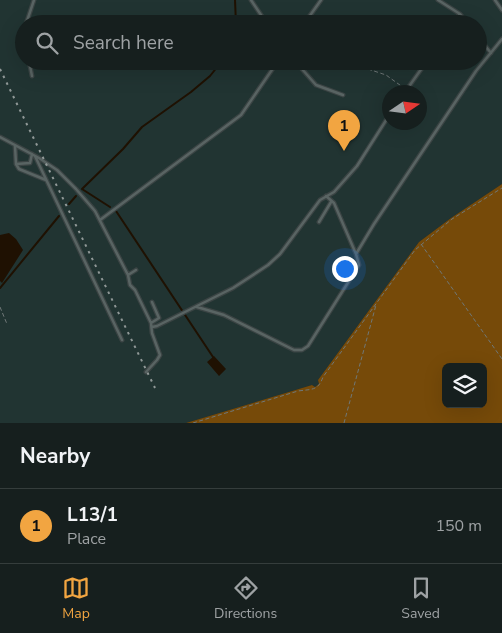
<!DOCTYPE html>
<html lang="en">
<head>
<meta charset="utf-8">
<style>
  body { margin:0; font-family:"Nunito Sans",sans-serif; background:#1f2727; color:#f1f3f6 }
  .controls { position:absolute; right:15px; bottom:15px; display:grid; overflow:hidden; border-radius:8px; box-shadow:0 5px 20px #0002 }
  .controls button { width:45px; height:45px; display:grid; place-items:center; padding:0; border:0; border-bottom:1px solid #353d3c; background:#161f1e; color:#f1f3f6; font:25px sans-serif }
  .compass { position:absolute; left:382px; top:85px; width:45px; height:45px; border-radius:50%; background:#161f1e; box-shadow:0 5px 20px #0002; rotate:77deg }
  .you { position:absolute; left:344px; top:268px; width:18px; height:18px; margin:-12px; border:4px solid #fff; border-radius:50%; background:#1a73e8; box-shadow:0 0 0 8px #1a73e833 }
  .badge { display:grid; place-items:center; width:32px; height:32px; border-radius:50%; background:#f2a541; color:#111; font-size:16px; font-weight:700 }
  .pin { position:absolute; translate:-50% -41px; filter:drop-shadow(0 1px 2px #0008) }
  .pin::after { content:''; position:absolute; top:26px; width:18px; height:15px; background:inherit; clip-path:polygon(0 0,100% 0,50% 100%) }
  .list { margin:0; padding:0; list-style:none }
  h2 { display:flex; justify-content:space-between; align-items:center; height:65px; margin:0; padding:0 20px; font-size:21px }
  h2 small { font-size:16px; font-weight:400; color:#9ea2a4 }
  .list li { display:grid; grid-template-columns:32px 1fr auto; gap:15px; align-items:center; box-sizing:border-box; height:75px; padding:0 20px; border-top:1px solid #353d3c }
  .list b { display:block; font-size:19px; white-space:nowrap }
  .list p { margin:0; font-size:16px; white-space:nowrap; color:#9ea2a4 }
  .list em { font-size:16px; font-style:normal; color:#9ea2a4 }
  .icon { flex:none; width:28px; height:28px; fill:none; stroke:currentColor; stroke-width:2; stroke-linecap:round; stroke-linejoin:round }
  .map { position:relative; flex:none; width:502px; height:423px; overflow:hidden }
  .search { position:absolute; background:#161f1e; box-shadow:0 5px 20px #0002; left:15px; right:15px; top:15px; height:55px; display:flex; align-items:center; gap:12px; box-sizing:border-box; padding:0 18px; border-radius:28px; color:#9ea2a4; font-size:19px }
  .sheet { height:140px; background:#161f1e }
  nav { display:flex; justify-content:space-around; align-items:center; box-sizing:border-box; height:70px; border-top:1px solid #353d3c; background:#161f1e; font-size:14px; color:#9ea2a4 }
  nav a { display:grid; justify-items:center; gap:2px }
  nav .on { color:#f2a541 }
  .map>svg:first-child { display:block }
  .built { fill:#213432; fill-rule:evenodd }
  .forest { fill:#764a09; fill-rule:evenodd }
  .water { fill:#1f1102 }
  .lines { fill:none; stroke-linecap:round; stroke-linejoin:round }
  .stream { stroke:#1f1102; stroke-width:2 }
  .service-casing { stroke:#3b4444; stroke-width:5 }
  .path { stroke:#707878; stroke-width:1; stroke-dasharray:4 2.5; stroke-linecap:butt }
  .service { stroke:#596463; stroke-width:2.5 }
  .rail { stroke:#919998; stroke-width:2; stroke-dasharray:2.5 5; stroke-linecap:butt }
</style>
</head>
<body>
<div class="map">
<svg width="502" height="423" viewBox="0 0 502 423">
  <rect width="100%" height="100%" fill="#1e2928"/>
  <path class="built" d="M0,0H502V184L451,218L419,242L318,380L319,384L315,387L312,385L186,423H0ZM24,24H478V61H24ZM390,92H420V122H390Z"/>
  <path class="forest" d="M502,184V423H186L312,385L315,387L319,384L318,380L419,242L451,218ZM446,367H483V404H446Z"/>
  <path class="water" d="M9,233L16,239L23,250L2,283L0,281V235Z
    M214,356L226,369L219,376L207,362Z"/>
  <g class="lines">
    <path class="stream" d="M235,0L236,24
      M69,204L76,196
      M110,207L82,189L123,149L142,127L191,92L210,76L222,61
      M116,211L213,357
      M0,288L59,216"/>
    <g class="service-casing">
      <path id="service" d="M251,0L267,24
        M438,0L460,14L468,24
        M495,0L502,10
        M26,24L34,0
        M304,24L321,0
        M453,24L460,14
        M478,37L491,53
        M29,61L32,76
        M295,61L316,85L343,95
        M405,92L427,61
        M0,137L39,158L57,170L76,189L95,211L128,275L130,285L135,290L151,323L152,333L160,355L157,360L146,372
        M15,146L16,164L30,163L32,154
        M35,156L122,340
        M16,164L19,169L46,180
        M326,196L334,203L356,254
        M100,220L241,115L278,61
        M319,222L331,202
        M128,275L136,270
        M197,307L224,315L294,350H302L308,346L359,265L356,254L374,224L476,71L502,39
        M151,323L159,318L152,302
        M152,327L157,326L233,288L268,265L280,254L320,200L334,192L357,166L390,114"/>
    </g>
    <path class="path" d="M368,69L386,75L404,88
      M421,244L502,359
      M0,307L7,324
      M193,423L298,391C312,389 318,391 323,377L415,250L452,219L502,188
      M344,423L376,305"/>
    <use href="#service" class="service"/>
    <path class="rail" d="M0,69L155,388"/>
  </g>
</svg>
<div class="controls">
<button><svg class="icon" aria-label="layers" viewBox="0 0 24 24"><path d="M12 4l9 5-9 5-9-5zM3 14l9 5 9-5"/></svg></button>
</div>
<svg class="compass" viewBox="-18 -18 36 36"><path d="M0-13l5 13h-10z" fill="#e53935"/><path d="M0 13l5-13h-10z" fill="#9ea2a4"/></svg>
<div class="you"></div>
<div class="pin badge" style="left:344px;top:151px">1</div>
<div class="search"><svg class="icon" aria-label="search" viewBox="0 0 24 24"><circle cx="10" cy="10" r="6"/><path d="M15 15l6 6"/></svg>Search here</div>
</div>
<section class="sheet">
<h2>Nearby<small></small></h2>
<ul class="list">
<li><span class="badge">1</span><div><b>L13/1</b><p>Place</p></div><em>150 m</em></li>
</ul>
</section>
<nav>
<a class="on"><svg class="icon" aria-label="map" viewBox="0 0 24 24"><path d="M3 6l6-2 6 2 6-2v14l-6 2-6-2-6 2zM9 4v14M15 6v14"/></svg>Map</a>
<a><svg class="icon" aria-label="directions" viewBox="0 0 24 24"><path d="M12 3l9 9-9 9-9-9zM9 14v-3h6M13 9l2 2-2 2"/></svg>Directions</a>
<a><svg class="icon" aria-label="saved" viewBox="0 0 24 24"><path d="M7 4h10v16l-5-4-5 4z"/></svg>Saved</a>
</nav>
</body>
</html>
